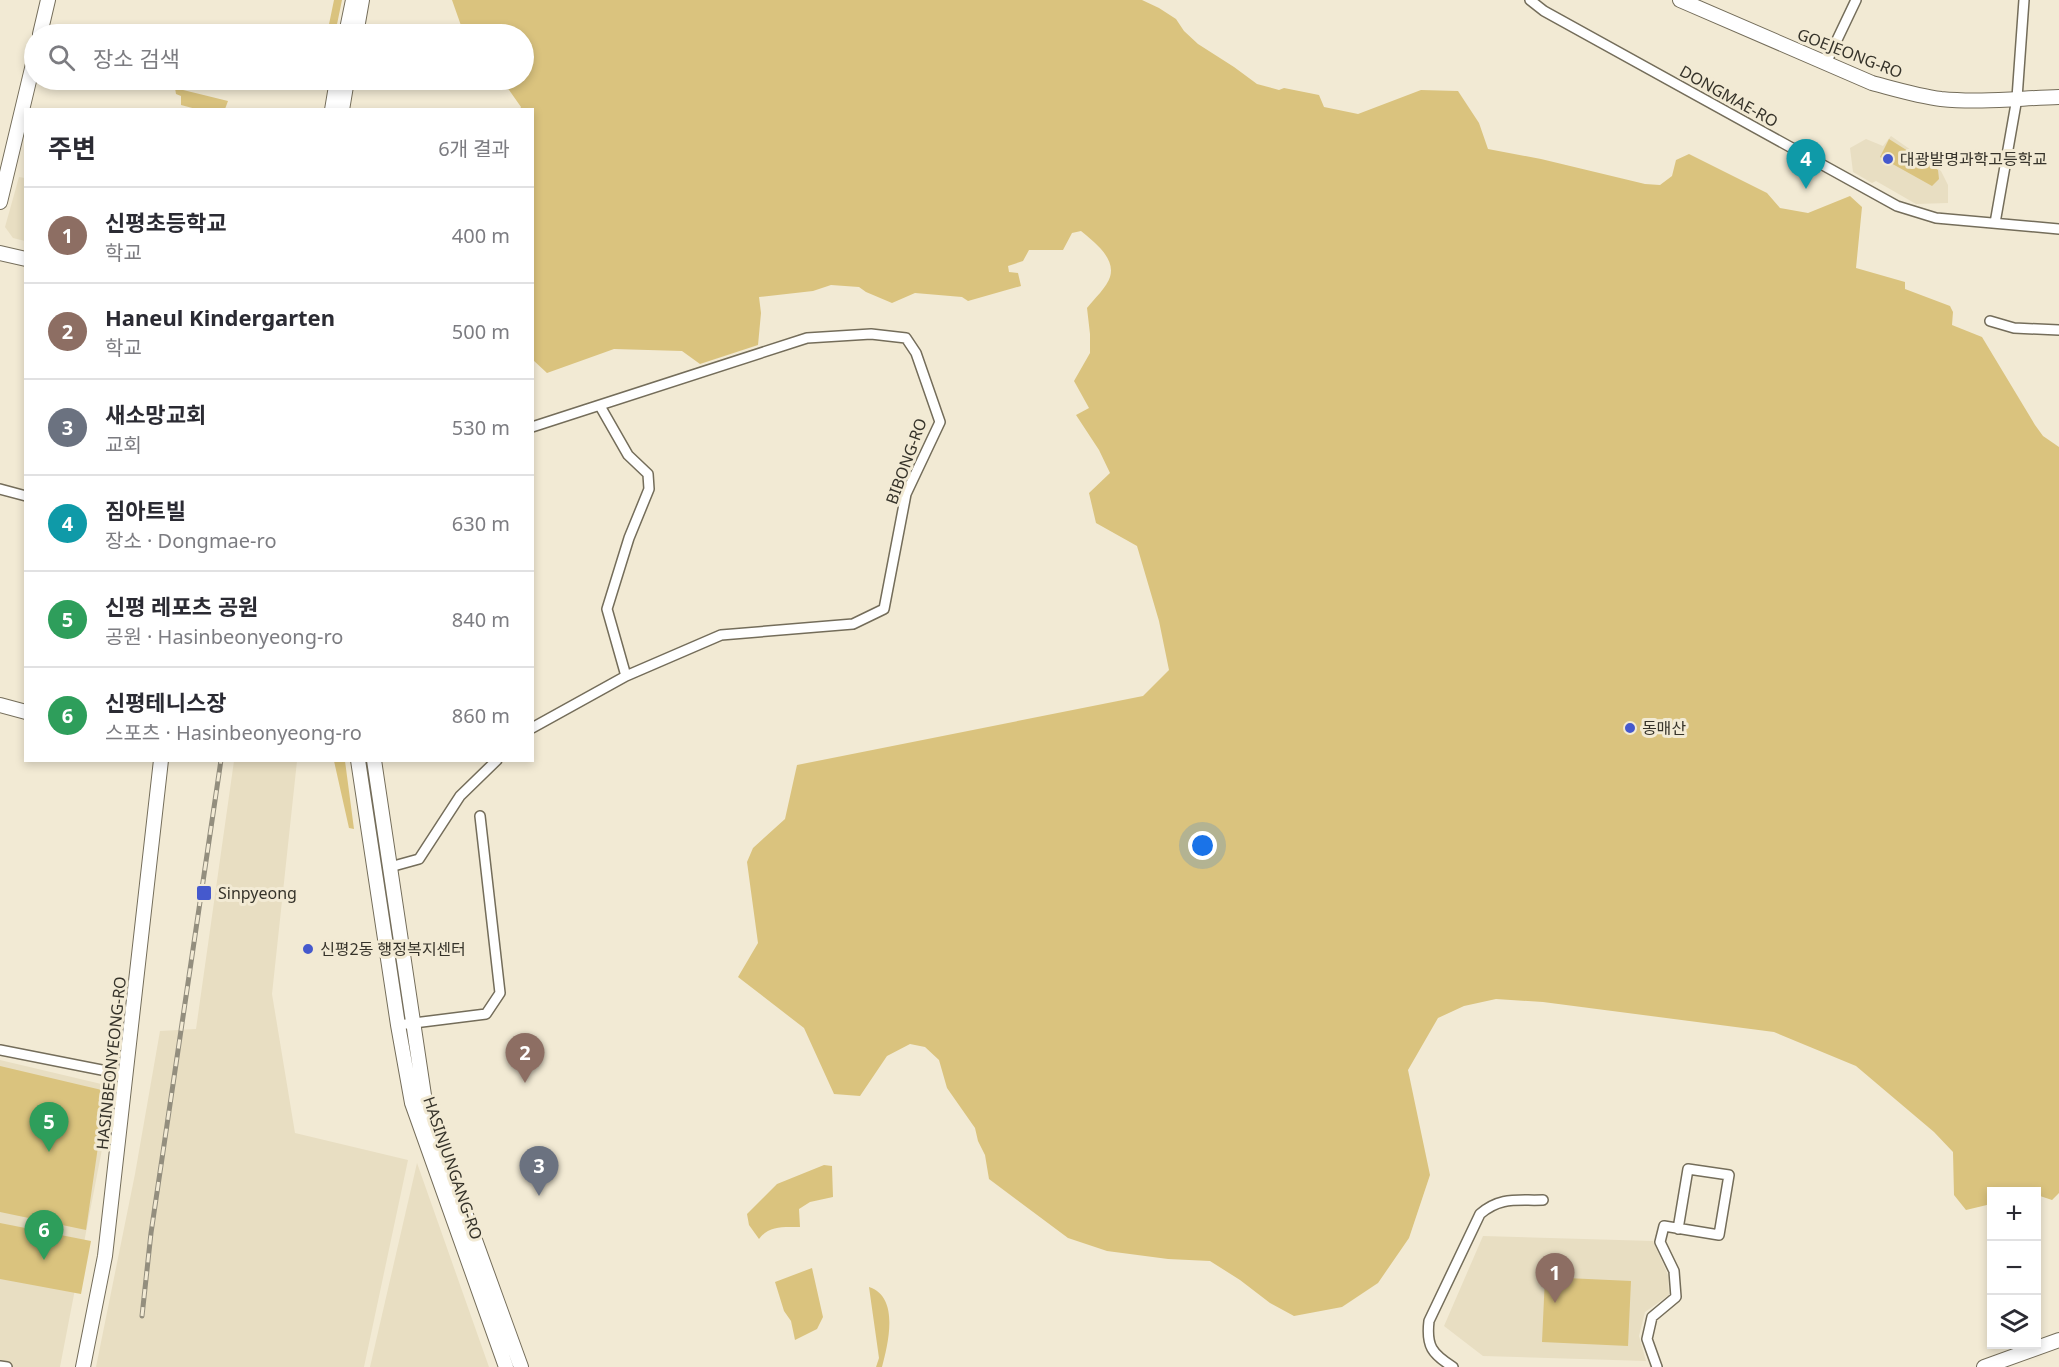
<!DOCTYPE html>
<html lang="ko">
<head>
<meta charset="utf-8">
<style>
  body { margin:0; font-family:"Noto Sans","Noto Sans KR",sans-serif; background:#f2f2f3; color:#2b2b33 }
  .controls { position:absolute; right:18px; bottom:18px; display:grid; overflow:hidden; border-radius:0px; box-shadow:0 3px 9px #0003 }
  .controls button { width:54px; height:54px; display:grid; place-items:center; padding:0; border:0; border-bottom:2px solid #e1e1e2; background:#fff; color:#2b2b33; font:30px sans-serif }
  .you { position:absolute; left:1203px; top:846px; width:21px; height:21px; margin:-15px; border:4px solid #fff; border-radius:50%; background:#1a73e8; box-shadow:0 0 0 9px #1a73e833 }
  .badge { display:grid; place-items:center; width:39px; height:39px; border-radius:50%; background:#7c3aed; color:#fff; font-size:20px; font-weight:700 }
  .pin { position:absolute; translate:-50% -50px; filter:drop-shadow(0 2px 3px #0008) }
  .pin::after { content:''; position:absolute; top:32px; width:21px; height:18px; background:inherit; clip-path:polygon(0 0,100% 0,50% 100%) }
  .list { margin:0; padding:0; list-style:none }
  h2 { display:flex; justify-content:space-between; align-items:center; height:78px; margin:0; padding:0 24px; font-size:26px }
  h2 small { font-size:20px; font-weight:400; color:#7c7c81 }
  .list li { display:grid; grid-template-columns:39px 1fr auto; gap:18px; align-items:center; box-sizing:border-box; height:96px; padding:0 24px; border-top:2px solid #e1e1e2 }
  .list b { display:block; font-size:22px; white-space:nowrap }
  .list p { margin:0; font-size:20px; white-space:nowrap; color:#7c7c81 }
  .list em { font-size:20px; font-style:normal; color:#7c7c81 }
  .icon { flex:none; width:33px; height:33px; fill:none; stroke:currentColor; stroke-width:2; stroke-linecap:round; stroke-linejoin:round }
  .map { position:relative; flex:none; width:2059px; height:1367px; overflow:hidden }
  .search { position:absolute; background:#fff; box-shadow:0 3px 9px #0003; left:24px; top:24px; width:510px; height:66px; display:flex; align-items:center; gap:15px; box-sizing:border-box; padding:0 21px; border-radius:33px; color:#7c7c81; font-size:22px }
  .panel { position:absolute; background:#fff; box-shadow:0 3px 9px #0003; left:24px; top:108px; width:510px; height:654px; border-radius:0px }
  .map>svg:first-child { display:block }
  .built { fill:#e8dec2 }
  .green { fill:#dac37e }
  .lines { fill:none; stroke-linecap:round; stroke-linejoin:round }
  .street-casing { stroke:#746d5a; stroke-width:12 }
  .secondary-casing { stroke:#746d5a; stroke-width:16 }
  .street { stroke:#fff; stroke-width:9 }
  .secondary { stroke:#fff; stroke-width:14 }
  .rail-casing { stroke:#938e7e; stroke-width:5 }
  .rail { stroke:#f2ead4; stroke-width:3; stroke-dasharray:9; stroke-linecap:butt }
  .poi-dot { fill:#4559cd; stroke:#f2ead4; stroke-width:2 }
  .labels { text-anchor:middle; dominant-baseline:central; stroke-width:6; stroke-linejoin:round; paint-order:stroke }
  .street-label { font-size:16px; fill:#36332a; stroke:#f2ead4 }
  .poi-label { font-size:16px; fill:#36332a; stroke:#f2ead4; text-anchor:start }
</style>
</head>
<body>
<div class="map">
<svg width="2059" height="1367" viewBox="0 0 2059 1367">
  <rect width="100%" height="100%" fill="#f2ead4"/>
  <path class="built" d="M1891,136L1941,171L1948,185V203L1916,204L1876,181L1872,183L1853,172L1850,148L1866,139L1883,146Z
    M19,177L25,178V241L13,238L5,227Z
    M234,761H297L272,994L295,1133L408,1160L364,1367H96L135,1174L160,1031L196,1029Z
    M0,1060L114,1087L60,1367H0Z
    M417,1163L489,1367H370Z
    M1483,1236L1653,1241L1668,1275L1669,1295L1645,1312L1639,1336L1646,1361L1483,1356L1444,1326Z"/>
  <path class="green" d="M334,0H342L335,34H327Z
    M452,0H1142L1159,8L1176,19L1184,31L1198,44L1234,67L1257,84L1279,90L1284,88L1319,95L1324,107L1358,114L1421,90L1458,91L1479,123L1488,149L1541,159L1645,184L1660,185L1672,176L1676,160L1689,154L1767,193L1780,208L1808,213L1850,196L1862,207L1856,268L1905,282V289L1950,306L1953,312L1952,325L1982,337L2035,425L2043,436L2059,447V1193L2052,1200L2037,1195L2036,1192H1992L1991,1204L1966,1210L1954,1195L1953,1152L1934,1132L1856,1066L1774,1032L1543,1002L1496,999L1464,1006L1438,1018L1408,1070L1430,1175L1409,1238L1378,1283L1342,1307L1294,1316L1270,1303L1240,1280L1210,1261L1168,1259L1107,1251L1068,1238L989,1179L985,1155L978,1141L975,1128L947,1088L939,1060L925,1047L910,1044L887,1056L860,1096L834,1094L804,1028L738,977L758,943L747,862L753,848L785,819L797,765L1143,696L1169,670L1159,621L1137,546L1096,523L1089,493L1110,473L1099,450L1076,415L1089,408L1074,381L1090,353V334L1087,308C1094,299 1107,287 1110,277C1116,258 1094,242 1081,231L1072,233L1063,250H1029L1023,261L1008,266L1009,272L1018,273L1021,286L968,301L962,297L915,293L892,303L866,292L859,287L831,285L813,291L759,297L761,313L758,345L700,364L682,351L614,349L547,373L533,360L532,110L520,109L521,107L502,80H524V34H464Z
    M175,88L228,101L225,109H196L181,105V96L176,94Z
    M1889,139L1938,170L1939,179L1932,186L1880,157Z
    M334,761H345L354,829L349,828Z
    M0,1066L106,1091L86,1230L0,1212Z
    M824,1165L832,1166L833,1197L810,1202L799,1209L800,1227C784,1227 769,1225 759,1239L749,1225L747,1214L777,1184Z
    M0,1223L91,1241L81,1294L0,1279Z
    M812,1268L823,1317L817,1329L795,1340L791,1321L784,1311L775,1282Z
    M1545,1277L1631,1281L1628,1346L1542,1342Z
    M869,1287C900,1297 888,1344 882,1367H876L879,1358Z"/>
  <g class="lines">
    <g class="street-casing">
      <path id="street" d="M1530,0L1544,11L1897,206L1936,218L2059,229
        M1826,63L1856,0
        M1995,223L2017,98L2024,0
        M1990,321L2014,328L2059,330
        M600,406L628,455L648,474L649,489L629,538L607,609L626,676
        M532,427L807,338L871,334L906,338L916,353L940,422L906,494L884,609L853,624L721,635L626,676L532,728
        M0,489L26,496
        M390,867L419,859L460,796L497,760
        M398,1025L486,1014L500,993L480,816
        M0,1050L127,1075
        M0,1366L7,1367
        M1453,1367C1432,1354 1426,1346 1429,1321L1480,1214C1501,1196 1518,1201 1543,1200
        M1657,1367L1647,1339L1652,1317L1676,1297L1674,1271L1660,1242L1664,1226L1719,1235L1729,1175L1688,1169L1678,1229"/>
    </g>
    <g class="secondary-casing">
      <path id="secondary" d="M1680,0L1872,83C1895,89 1918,96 1941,99C1980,103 2020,98 2059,97
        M40,34L48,0
        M346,34L353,0
        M356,34L362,0
        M332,110L337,80
        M342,110L347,80
        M0,202L34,60
        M0,253L26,259
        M0,705L26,712
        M358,760L398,1025L412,1103L506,1367
        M374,760L425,1102L521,1367
        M83,1367L105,1256L161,760
        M1984,1367L2059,1340"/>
    </g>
    <use href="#street" class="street"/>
    <use href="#secondary" class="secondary"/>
    <g class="rail-casing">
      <path id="rail" d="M142,1316L151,1233L221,760"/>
    </g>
    <use href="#rail" class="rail"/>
  </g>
  <g class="poi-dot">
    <circle cx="1888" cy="159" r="6"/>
    <circle cx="1630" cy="728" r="6"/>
    <rect x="196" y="885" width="16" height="16" rx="3"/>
    <circle cx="308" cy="949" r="6"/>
  </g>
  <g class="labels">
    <g class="street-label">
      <text transform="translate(1850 53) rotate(21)">GOEJEONG-RO</text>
      <text transform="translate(1729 96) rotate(29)">DONGMAE-RO</text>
      <text transform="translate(906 461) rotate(-70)">BIBONG-RO</text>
      <text transform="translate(111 1063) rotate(-84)">HASINBEONYEONG-RO</text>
      <text transform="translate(453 1168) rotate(71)">HASINJUNGANG-RO</text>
    </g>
    <g class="poi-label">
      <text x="1900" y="159">대광발명과학고등학교</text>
      <text x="1642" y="728">동매산</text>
      <text x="218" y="893">Sinpyeong</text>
      <text x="320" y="949">신평2동 행정복지센터</text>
    </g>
  </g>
</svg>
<div class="controls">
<button>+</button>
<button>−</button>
<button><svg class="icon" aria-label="layers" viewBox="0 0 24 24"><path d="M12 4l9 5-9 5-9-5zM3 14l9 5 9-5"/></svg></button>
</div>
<div class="you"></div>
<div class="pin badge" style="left:1555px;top:1303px;background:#8d6e63">1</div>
<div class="pin badge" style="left:525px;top:1083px;background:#8d6e63">2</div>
<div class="pin badge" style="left:539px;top:1196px;background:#6b7280">3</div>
<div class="pin badge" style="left:1806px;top:189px;background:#0f9aa8">4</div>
<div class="pin badge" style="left:49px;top:1152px;background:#2e9e5b">5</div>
<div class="pin badge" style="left:44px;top:1260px;background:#2e9e5b">6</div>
<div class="search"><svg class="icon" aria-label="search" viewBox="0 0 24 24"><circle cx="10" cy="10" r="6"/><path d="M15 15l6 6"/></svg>장소 검색</div>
<section class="panel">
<h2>주변<small>6개 결과</small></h2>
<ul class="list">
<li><span class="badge" style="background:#8d6e63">1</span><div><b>신평초등학교</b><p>학교</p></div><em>400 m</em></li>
<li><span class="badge" style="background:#8d6e63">2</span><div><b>Haneul Kindergarten</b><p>학교</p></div><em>500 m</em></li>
<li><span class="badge" style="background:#6b7280">3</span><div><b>새소망교회</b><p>교회</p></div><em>530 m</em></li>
<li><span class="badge" style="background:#0f9aa8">4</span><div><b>짐아트빌</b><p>장소 · Dongmae-ro</p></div><em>630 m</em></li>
<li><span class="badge" style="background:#2e9e5b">5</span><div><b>신평 레포츠 공원</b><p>공원 · Hasinbeonyeong-ro</p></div><em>840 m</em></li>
<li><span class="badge" style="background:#2e9e5b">6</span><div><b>신평테니스장</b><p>스포츠 · Hasinbeonyeong-ro</p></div><em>860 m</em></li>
</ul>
</section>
</div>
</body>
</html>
